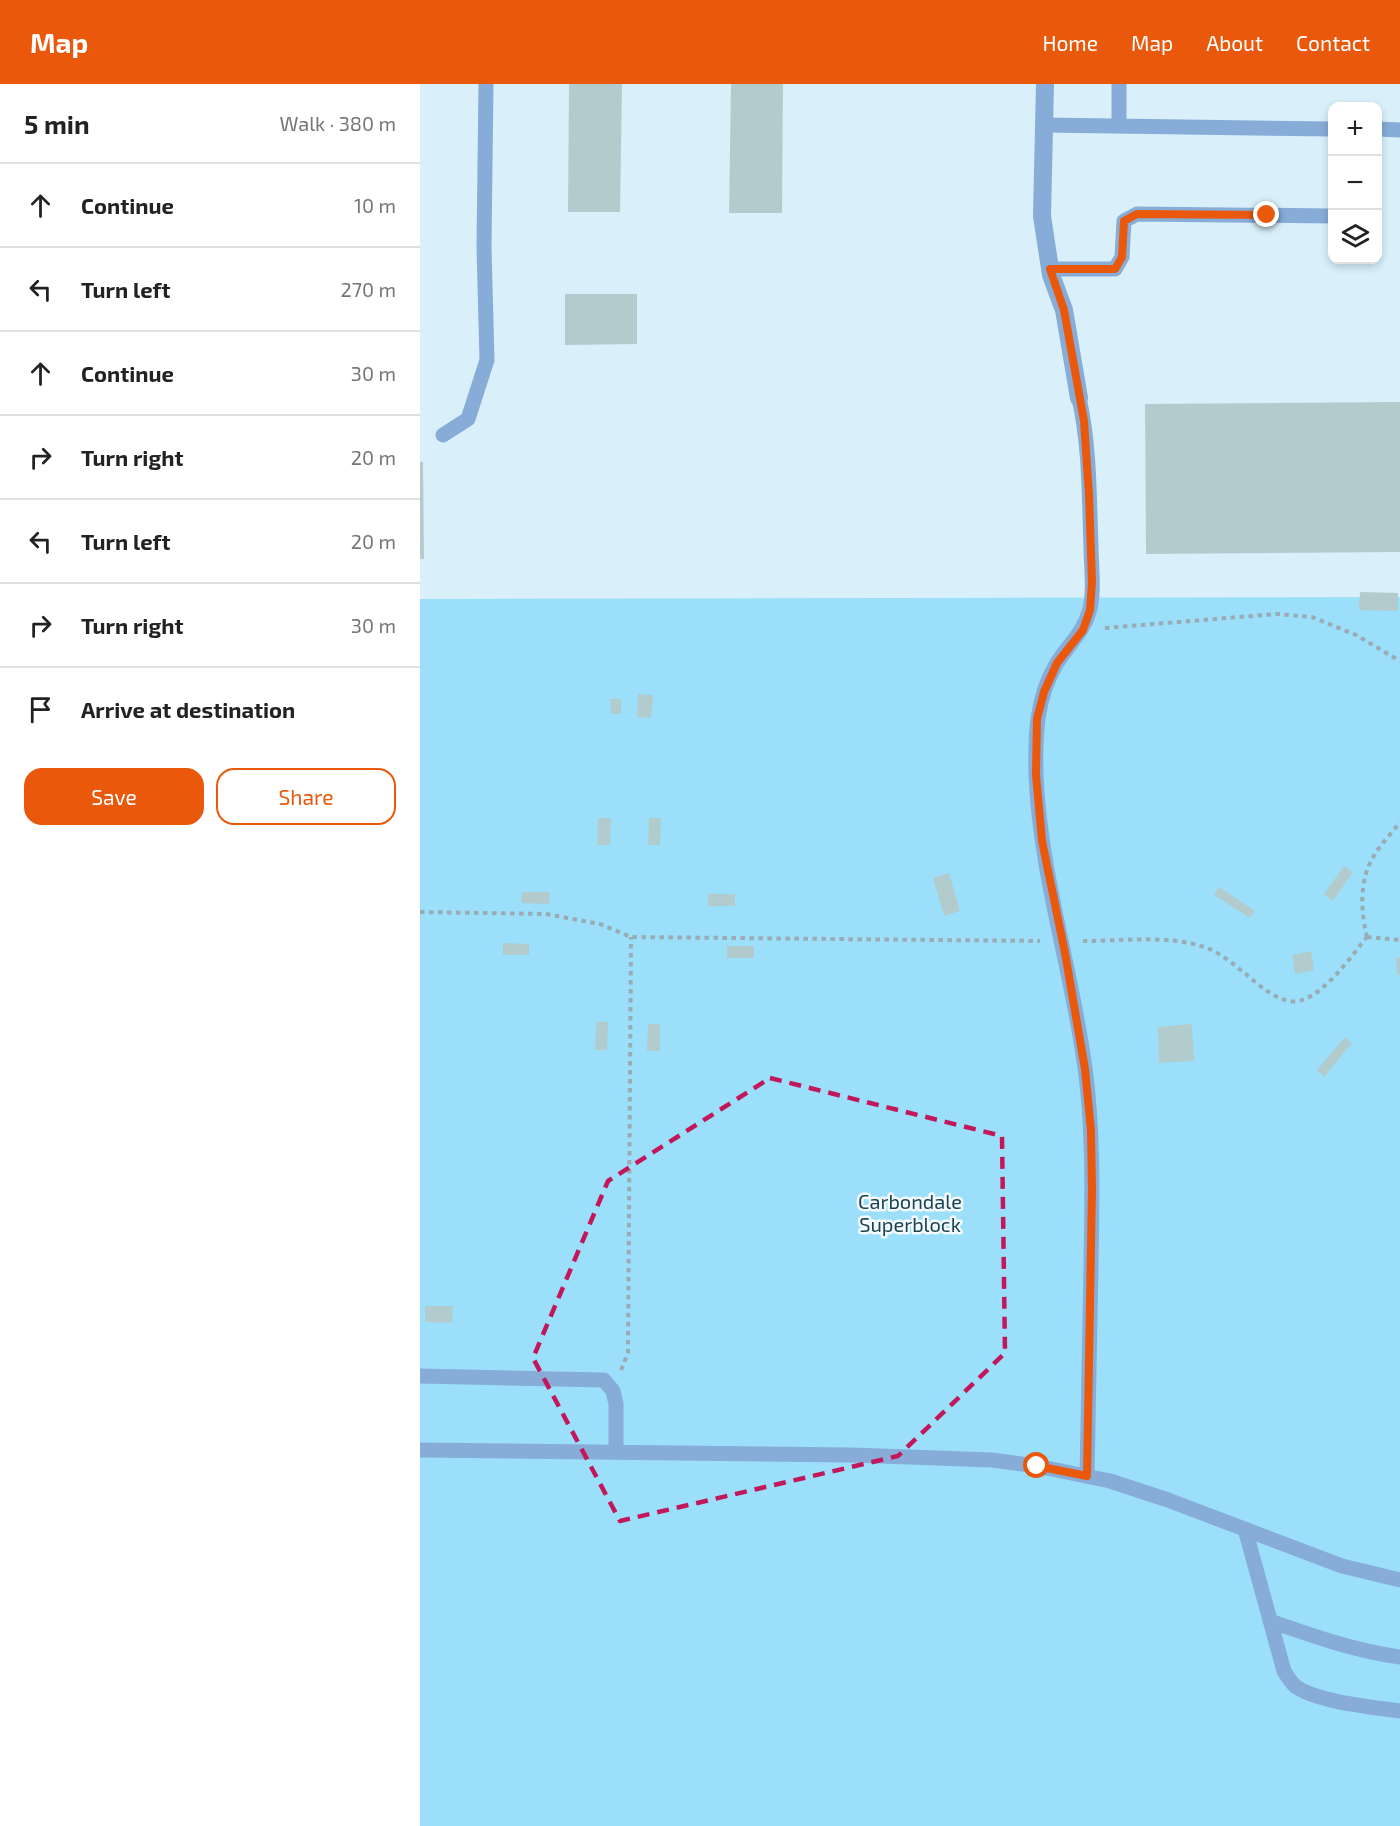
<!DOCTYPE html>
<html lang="en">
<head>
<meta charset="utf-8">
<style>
  body { margin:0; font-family:"Exo 2",sans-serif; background:#f2f2f2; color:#222 }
  .controls { position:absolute; right:18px; top:18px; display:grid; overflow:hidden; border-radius:12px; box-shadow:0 3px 9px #0003 }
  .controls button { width:54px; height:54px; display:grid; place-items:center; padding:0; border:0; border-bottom:2px solid #e0e0e0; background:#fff; color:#222; font:30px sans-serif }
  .stop { position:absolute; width:18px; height:18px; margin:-14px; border:4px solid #ea580c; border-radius:50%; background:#fff }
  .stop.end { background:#ea580c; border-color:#fff; box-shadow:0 2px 6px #0008 }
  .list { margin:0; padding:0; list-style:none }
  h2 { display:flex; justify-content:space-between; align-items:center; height:78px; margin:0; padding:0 24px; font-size:26px }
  h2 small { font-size:20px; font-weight:400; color:#767676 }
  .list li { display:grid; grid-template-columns:39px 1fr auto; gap:18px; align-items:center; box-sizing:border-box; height:84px; padding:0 24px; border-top:2px solid #e0e0e0 }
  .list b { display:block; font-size:22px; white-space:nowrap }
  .list em { font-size:20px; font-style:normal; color:#767676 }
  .actions { display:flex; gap:12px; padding:18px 24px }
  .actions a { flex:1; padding:14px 0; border:2px solid #ea580c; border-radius:18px; text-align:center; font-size:21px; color:#ea580c }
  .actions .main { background:#ea580c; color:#fff }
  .icon { flex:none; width:33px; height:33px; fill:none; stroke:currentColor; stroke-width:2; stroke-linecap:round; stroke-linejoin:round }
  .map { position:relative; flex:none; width:980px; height:1742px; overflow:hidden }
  header { display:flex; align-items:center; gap:36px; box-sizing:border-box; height:84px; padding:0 30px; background:#ea580c; color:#fff }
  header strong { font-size:28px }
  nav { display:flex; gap:33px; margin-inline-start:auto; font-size:21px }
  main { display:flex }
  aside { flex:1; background:#fff }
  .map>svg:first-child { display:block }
  .green { fill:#9bdffb }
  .building { fill:#b2cccd }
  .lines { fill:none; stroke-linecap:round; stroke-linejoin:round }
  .path { stroke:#99abb3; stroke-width:4; stroke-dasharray:4.5 4.5; stroke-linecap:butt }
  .service { stroke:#87acd7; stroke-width:15 }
  .minor { stroke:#87acd7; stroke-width:18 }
  .route { stroke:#ea580c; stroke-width:8 }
  .marked { fill:none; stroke:#c2185b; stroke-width:4.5; stroke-dasharray:12 8; stroke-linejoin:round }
  .labels { text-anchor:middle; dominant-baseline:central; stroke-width:5; stroke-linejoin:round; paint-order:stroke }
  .park-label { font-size:20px; fill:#174353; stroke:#f5fafc }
</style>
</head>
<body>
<header>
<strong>Map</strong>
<nav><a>Home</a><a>Map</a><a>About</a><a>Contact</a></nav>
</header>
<main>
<aside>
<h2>5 min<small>Walk · 380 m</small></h2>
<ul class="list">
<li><svg class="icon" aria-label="ahead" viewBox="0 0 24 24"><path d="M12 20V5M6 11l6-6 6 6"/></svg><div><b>Continue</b></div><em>10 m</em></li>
<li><svg class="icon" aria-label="left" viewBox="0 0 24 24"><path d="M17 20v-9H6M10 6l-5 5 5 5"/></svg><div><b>Turn left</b></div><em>270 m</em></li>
<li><svg class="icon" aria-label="ahead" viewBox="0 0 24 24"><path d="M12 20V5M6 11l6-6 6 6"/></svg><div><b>Continue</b></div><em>30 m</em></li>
<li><svg class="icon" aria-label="right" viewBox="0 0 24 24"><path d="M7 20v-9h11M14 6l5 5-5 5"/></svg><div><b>Turn right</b></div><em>20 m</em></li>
<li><svg class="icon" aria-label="left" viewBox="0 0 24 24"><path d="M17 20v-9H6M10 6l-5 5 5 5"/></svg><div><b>Turn left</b></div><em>20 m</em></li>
<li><svg class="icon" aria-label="right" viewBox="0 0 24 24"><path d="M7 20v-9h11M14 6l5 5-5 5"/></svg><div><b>Turn right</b></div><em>30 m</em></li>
<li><svg class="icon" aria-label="arrive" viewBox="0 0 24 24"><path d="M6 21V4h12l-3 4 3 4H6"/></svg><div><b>Arrive at destination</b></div></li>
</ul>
<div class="actions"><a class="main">Save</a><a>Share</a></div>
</aside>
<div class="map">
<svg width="980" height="1742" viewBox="0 0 980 1742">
  <rect width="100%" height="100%" fill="#d9f0fb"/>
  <path class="green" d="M980,513V1742H0V515Z"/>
  <path class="building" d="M149,0H202L200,128H148Z
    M311,0H363L362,129H309Z
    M145,210H217V260L145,261Z
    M980,318V468L726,470L725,320Z
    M0,378H3L4,475H0Z
    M940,508L978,509V527L939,526Z
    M218,610L233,611L231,634L217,633Z
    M190,615H201V630H191Z
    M178,734H191L190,761H177Z
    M229,734H241L240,761H228Z
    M924,782L933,788L913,817L904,810Z
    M529,789L540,827L524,832L513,794Z
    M799,803L835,827L830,834L794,811Z
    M102,808H130L129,820L101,819Z
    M288,810H315V822H288Z
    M83,859L109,860V871H83Z
    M307,862H334V874H307Z
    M891,867L894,886L875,890L872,871Z
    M980,873V891H977L976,874Z
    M176,938H188L187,966H175Z
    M228,940H240V967H227Z
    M772,940L774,977L739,979L738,943Z
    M925,953L932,959L904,993L897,986Z
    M5,1222H33L32,1239L5,1238Z"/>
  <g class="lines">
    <path class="path" d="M685,544L856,530L892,533L936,551L980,577
      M0,828L126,830L180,840L211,853L620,857
      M947,853C941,828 939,799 952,775C959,762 971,750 980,738
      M947,853L980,856
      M663,857C700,857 746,851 781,862C799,867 813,880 827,891C840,902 852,913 869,917C897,923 931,872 947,853
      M201,1286L208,1269L211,853"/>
    <path class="service" d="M699,0V42
      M624,41L912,45
      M958,45L980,46
      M630,185H695L702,173L704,137L717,130L912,132
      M659,314C670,363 669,413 671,462C671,483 675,508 669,528C663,549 648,561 637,579C616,613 615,652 616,691C620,790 652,886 665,984C674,1050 672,1116 671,1182C670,1252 668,1322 667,1392
      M23,351L48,335L67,276L64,163L66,0
      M0,1292L184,1296L193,1307L196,1320V1368
      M0,1366L432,1371L572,1376L617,1382L690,1397L748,1416L922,1482L980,1496
      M825,1445L864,1587C867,1592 871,1598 875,1602C897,1618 952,1623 980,1627
      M850,1537C893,1552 935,1567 980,1573"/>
    <path class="minor" d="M625,0L622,132L631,191L644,226L659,314"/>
  </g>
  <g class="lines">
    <path class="route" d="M617,1382L667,1392L672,1105L671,1047L665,985L645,869L622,757L616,691L617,635L624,608L637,579L663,546L670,526L672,498L669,411L664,337L644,226L630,185H695L702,173L704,137L717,130L847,131"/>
  </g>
  <path class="marked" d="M350,994L582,1052L585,1269L478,1372L200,1437L113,1274L188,1097Z"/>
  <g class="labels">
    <g class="park-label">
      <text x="490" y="1117">Carbondale<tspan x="490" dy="23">Superblock</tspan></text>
    </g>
  </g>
</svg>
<div class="controls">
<button>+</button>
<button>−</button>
<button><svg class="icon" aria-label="layers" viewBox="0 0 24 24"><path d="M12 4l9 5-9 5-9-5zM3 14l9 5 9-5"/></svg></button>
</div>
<div class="stop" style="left:617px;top:1382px"></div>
<div class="stop end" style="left:847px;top:131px"></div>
</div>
</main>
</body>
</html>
